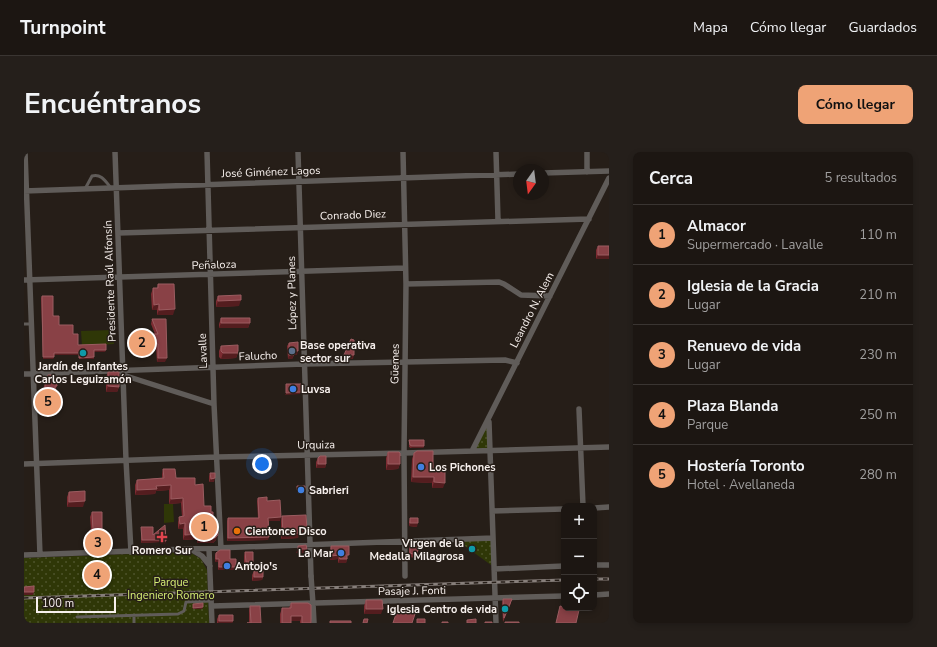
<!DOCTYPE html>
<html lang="es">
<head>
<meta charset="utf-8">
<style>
  body { margin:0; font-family:"Nunito Sans",sans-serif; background:#251f1b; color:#f1f3f6 }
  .controls { position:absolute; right:12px; bottom:12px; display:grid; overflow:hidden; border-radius:8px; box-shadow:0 2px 6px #0003 }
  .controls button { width:36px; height:36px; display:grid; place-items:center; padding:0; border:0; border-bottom:1px solid #3a3532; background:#1c1612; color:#f1f3f6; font:20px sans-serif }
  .compass { position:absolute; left:489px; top:12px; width:36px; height:36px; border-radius:50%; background:#1c1612; box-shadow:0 2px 6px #0003; rotate:194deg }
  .scale { position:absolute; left:12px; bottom:10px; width:80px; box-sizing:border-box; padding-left:4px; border:2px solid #f7f0ed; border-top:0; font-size:11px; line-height:14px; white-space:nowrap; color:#f7f0ed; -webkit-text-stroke:3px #261e18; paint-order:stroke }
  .you { position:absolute; left:238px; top:312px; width:14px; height:14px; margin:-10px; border:3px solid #fff; border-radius:50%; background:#1a73e8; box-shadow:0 0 0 6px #1a73e833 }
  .badge { display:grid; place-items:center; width:26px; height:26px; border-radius:50%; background:#efa376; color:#111; font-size:13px; font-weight:700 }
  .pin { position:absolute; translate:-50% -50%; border:2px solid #fff; box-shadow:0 1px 4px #0006 }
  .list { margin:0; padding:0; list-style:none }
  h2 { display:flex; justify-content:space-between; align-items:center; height:52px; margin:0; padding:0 16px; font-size:17px }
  h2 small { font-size:13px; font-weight:400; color:#a09f9f }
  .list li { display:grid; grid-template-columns:26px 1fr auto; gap:12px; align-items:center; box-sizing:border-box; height:60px; padding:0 16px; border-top:1px solid #3a3532 }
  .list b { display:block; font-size:15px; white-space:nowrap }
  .list p { margin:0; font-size:13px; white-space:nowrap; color:#a09f9f }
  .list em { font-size:13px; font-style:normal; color:#a09f9f }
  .icon { flex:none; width:22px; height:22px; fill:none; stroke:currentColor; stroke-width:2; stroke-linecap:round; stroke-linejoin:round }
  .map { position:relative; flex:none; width:585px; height:471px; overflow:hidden; border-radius:8px }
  header { display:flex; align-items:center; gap:24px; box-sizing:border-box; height:56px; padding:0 20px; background:#1c1612; border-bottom:1px solid #3a3532 }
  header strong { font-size:19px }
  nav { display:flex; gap:22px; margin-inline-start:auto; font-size:14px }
  .intro { display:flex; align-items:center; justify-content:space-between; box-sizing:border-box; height:96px; padding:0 24px }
  h1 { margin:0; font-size:28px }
  .button { padding:10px 18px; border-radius:8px; background:#efa376; color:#111; font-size:14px; font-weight:700 }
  main { display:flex; gap:24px; padding:0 24px }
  aside { flex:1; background:#1c1612; border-radius:8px; box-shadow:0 2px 6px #0003 }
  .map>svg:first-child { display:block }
  .grass { fill:#2f3707 }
  .park { fill:url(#park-dots) }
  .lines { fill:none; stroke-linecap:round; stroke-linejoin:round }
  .lane { stroke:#605c59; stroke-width:3 }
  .street { stroke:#605c59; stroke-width:5.5 }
  .rail-casing { stroke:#877f7b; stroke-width:3 }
  .rail { stroke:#261e18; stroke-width:1.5; stroke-dasharray:4.5; stroke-linecap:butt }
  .street-bridge { stroke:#605c59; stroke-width:5.5 }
  .wall { fill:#7c2c32 }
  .shaded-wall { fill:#541d1f }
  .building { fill:#894146; stroke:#9b5c60 }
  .service-dot { fill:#5c6f8a; stroke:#261e18; stroke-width:1.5 }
  .culture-dot { fill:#0f9aa8; stroke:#261e18; stroke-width:1.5 }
  .shop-dot { fill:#3f7fe0; stroke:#261e18; stroke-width:1.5 }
  .food-dot { fill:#e8710a; stroke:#261e18; stroke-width:1.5 }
  .health-dot { fill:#e0444e; stroke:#261e18; stroke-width:1.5 }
  .labels { text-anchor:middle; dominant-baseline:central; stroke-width:3; stroke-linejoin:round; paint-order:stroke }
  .street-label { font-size:11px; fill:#f7f0ed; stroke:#261e18 }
  .poi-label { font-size:11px; font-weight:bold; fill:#f7f0ed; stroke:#261e18; text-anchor:start }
  .park-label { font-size:11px; fill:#d5ed74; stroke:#261e18 }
</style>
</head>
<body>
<header>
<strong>Turnpoint</strong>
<nav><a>Mapa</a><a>Cómo llegar</a><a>Guardados</a></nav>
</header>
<div class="intro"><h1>Encuéntranos</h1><a class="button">Cómo llegar</a></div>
<main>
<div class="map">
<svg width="585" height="471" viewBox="0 0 585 471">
  <defs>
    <pattern id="park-dots" width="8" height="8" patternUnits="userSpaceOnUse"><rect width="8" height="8" fill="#2f3707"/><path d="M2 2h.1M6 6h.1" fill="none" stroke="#4e542b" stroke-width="1.8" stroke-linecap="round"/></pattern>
  </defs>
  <rect width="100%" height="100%" fill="#261e18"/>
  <path class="grass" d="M89,178L90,192L58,194L57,179Z
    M140,352H149L150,370L140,371Z"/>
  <path class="park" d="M464,267L465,299H448Z
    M467,388V413L434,389Z
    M165,400L177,407L183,418L185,471H0V406Z"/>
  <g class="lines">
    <path class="lane" d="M61,37L68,24C77,21 82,30 87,36
      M0,172H7
      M53,465L154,462L160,459L162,450L187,449
      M110,471V464"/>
    <path class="street" d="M1,0L16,403
      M91,0L102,308L107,400
      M183,0L190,252L197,397
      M274,0L287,424
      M379,0L382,132L380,301L381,424
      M472,0L474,68
      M563,0V20
      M519,21L585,19
      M0,39L495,22
      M94,81L565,67
      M0,128L381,116
      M382,132L475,130L480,132L497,143L526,144
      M0,222L280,212L481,208L493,211
      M99,223L190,252
      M555,257L559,354
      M465,270L472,471
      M448,299L585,26
      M0,312L193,305L380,301L585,295
      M570,356L585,355
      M468,359L540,357
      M185,397L188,471
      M168,398L178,404L186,414
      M0,403L469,386
      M570,413H585
      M470,417L540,414
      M570,443L585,442
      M289,452L290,471
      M188,454L540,444"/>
    <g class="rail-casing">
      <path id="rail" d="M570,427H585
        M0,446L540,428"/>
    </g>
    <use href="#rail" class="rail"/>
    <path class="street-bridge" d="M287,424L289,452"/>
  </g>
  <path class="wall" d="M574,94H585L572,107V98Z
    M134,132L149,163H133V158H128L127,142L129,136H133Z
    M18,144L35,173L49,182L54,193L81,200H70V207H55V203H30L29,207H19L17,146Z
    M194,144L215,154L192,155V149Z
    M197,166L226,171L224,176H195V172Z
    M128,167H142L141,210H133L132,196L108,197L107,186L109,182H131L127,172Z
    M265,191L273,203H270L268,207H264L263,194Z
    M197,194L214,201L212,206L197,207L195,205V199Z
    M84,220L95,235L93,240H82V225Z
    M24,223L30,226L33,234L31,238L32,256L30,261L19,262V237L21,232L22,231V229Z
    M385,288L400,294L399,296H387L385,295Z
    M364,300L376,312L374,317L362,318V306Z
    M390,301L409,318L419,336H408V331L387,330L388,307Z
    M294,306L302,312L301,316H292V310Z
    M139,317L152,326L171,333L189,377L192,388L189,391H173V387L159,388V377H154V370L155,365H158L157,351L145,352V338L132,339L131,342L111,343V333L113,328L138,326V322Z
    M186,321L190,330H185V324Z
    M45,340L59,355H43V345Z
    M234,346L243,349L256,369H245L244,388L203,389V369L204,366H234L233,349Z
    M68,360L79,395H69V394H64V384L67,378L66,365Z
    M258,364L281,382H275L274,386L257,387V369Z
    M386,366L393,375L385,374V370Z
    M117,375L129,383L141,392H136V390L117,391Z
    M397,391L391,406L385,405V396L386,392Z
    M307,394L324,407H323L322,411H314V407L306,408V398Z
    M221,400L228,414H220V404Z
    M192,401L206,407L212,415L211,418H194V410H191V403Z
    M230,419L239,425L238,428L228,429V423Z
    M479,447L487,451L479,470L478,451Z
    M342,448L357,462H340V454Z
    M267,451L287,453V471H276V469H267V471H256V462L258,456H265Z
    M226,454L237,471H225V458Z
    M195,463L209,469L208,471H193V467Z"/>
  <path class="shaded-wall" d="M574,103H585V107H572Z
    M217,148L215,154L192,155L194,149Z
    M135,152L133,158H128L130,153Z
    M151,157L149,163H133L135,158Z
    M197,171H226L224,176H195Z
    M134,192L132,196L108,197L109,193Z
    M70,198H82L81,200H69Z
    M271,199H274L273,203H270L268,207H264L265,203Z
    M30,201H55V203H29Z
    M199,201H214L212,206L197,207Z
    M320,203H330L329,207H318Z
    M19,205H30L29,207H19Z
    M70,205V207H55V206Z
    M134,206H143L141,210H133Z
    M84,234L95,235L93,240H82Z
    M277,240L276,242L261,243L262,241Z
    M22,256H32L30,261L19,262Z
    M388,294H400L399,296H387Z
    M294,312H302L301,316H292Z
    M364,312H376L374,317L362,318Z
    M389,325H410L408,331L387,330Z
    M191,326L190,330H185L187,327Z
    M410,330L421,331L419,336H408Z
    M147,333L145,338L132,339L131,342L111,343L113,338L132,334Z
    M273,338H281L280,340H273Z
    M159,346L157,351L145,352L147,347Z
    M61,349L59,355H43L45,350Z
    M257,365L256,369H243L244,366Z
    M161,371L159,377H154L156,372Z
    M386,371H394L393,375L385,374Z
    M283,377L281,382H275L274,386L257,387L259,382L276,378Z
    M174,382L173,387L159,388L161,383Z
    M194,383L192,388L189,391H173L174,386Z
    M245,385L244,388L203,389L204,386Z
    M66,388H71L69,394H64Z
    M118,388H137L136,390L117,391Z
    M137,389H142L141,392H136Z
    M71,390H81L79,395H69Z
    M274,397H283L282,401H272Z
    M315,403L314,407L306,408L307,404Z
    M192,407H195L194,410H191Z
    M316,407H323L322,411H314Z
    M222,410H229L228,414H220Z
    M195,415H212L211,418H194Z
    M230,425H239L238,428L228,429Z
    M0,440H10L9,443H0Z
    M179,455L178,457H168L169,456Z
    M342,457H359L357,462H340Z
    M267,464H278L276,469H265Z
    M195,469H209L208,471H194Z"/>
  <path class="building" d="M574,94H585V103H574Z
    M134,132H150L151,157L135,158V152L130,153L129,136H134Z
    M217,143V148L194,149V144Z
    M18,144H29V164H35V173H49V182H54V193L82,192V198H70V205L55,206V201H30V205H19Z
    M197,166H226V171H197Z
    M128,167H142L143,206H134V192L109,193V182H134Z
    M327,187L330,188V203H320Z
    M274,190V199H271L270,203H265V191Z
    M214,193V201H199L197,199V194Z
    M84,220H95V235L84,234Z
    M24,223H30V226H32L33,234H31L32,256H22L21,232L24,231Z
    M262,232H277V240L262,241Z
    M385,288H400V294H388L386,293Z
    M393,299H409V318L421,319V331L410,330V325H389L390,301Z
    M364,300H375L376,301V312H364Z
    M296,304H302V312H294V306Z
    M139,317H151L152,326H171V333L179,332L180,354H187V360H189V377L194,379V383L191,386H174V382L161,383V371L156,372L155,365L160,364L159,346L147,347V333L132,334L133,337L113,338V328L140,326Z
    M186,321H191V326L187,327Z
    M273,334H281V338H273Z
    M61,339V349L45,350V340Z
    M243,345V349L256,348L257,365L244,366L245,385L204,386V366H235L234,346Z
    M68,360H78V382H81V390H71V388H66V378H69Z
    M282,363L283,377L276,378V381L259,382L258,364Z
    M386,366H394V371H386Z
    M141,373L142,389H137V388H118L117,375H129V383Z
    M388,391H397L392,403L386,401V392Z
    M282,393L283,397H274V394Z
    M307,394H325V403H323V407H316L315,403L307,404Z
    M196,398H206V407H212V415H195V407H192V401Z
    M221,400H229V410H222Z
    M230,419H239V425H230Z
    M10,434V440H0V435Z
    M479,447H488L480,466Z
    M342,448H358L359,457H342Z
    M179,451V455L169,456V452Z
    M267,451H284L287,453V471H278V464H267V471H258V456H267Z
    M226,454H236L237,471H223H227Z
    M536,454L540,455V456H545L555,458L552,471H532Z
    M374,456L391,462L388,471H369Z
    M195,463H209V469H195Z
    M340,467H344L343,471H339Z
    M393,467H401V471H393Z
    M452,467V471H443V468Z
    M306,469H327V471H306Z
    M418,470H424V471H418Z
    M461,470H468V471H461Z
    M481,470H495V471H481Z"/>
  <circle class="service-dot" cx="268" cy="199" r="4"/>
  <g class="culture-dot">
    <circle cx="59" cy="201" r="4"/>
    <circle cx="448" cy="397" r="4"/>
    <circle cx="481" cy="457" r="4"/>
  </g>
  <g class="shop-dot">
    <circle cx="269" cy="237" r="4"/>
    <circle cx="397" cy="315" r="4"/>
    <circle cx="277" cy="338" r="4"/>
    <circle cx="317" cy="401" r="4"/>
    <circle cx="203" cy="414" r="4"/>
  </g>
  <circle class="food-dot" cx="213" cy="379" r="4"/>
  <path class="health-dot" d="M136 379h4v4h4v4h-4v4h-4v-4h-4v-4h4z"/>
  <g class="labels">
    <g class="street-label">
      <text transform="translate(247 20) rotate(-2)">José Giménez Lagos</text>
      <text transform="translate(329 63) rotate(-2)">Conrado Diez</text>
      <text transform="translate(190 113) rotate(-2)">Peñaloza</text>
      <text transform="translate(86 129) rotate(-92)">Presidente Raúl Alfonsín</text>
      <text transform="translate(268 141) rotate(-91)">López y Planes</text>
      <text transform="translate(508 158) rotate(-63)">Leandro N. Alem</text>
      <text transform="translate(179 199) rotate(-92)">Lavalle</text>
      <text transform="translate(234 204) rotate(-2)">Falucho</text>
      <text transform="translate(371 212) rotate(-89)">Güemes</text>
      <text transform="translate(292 293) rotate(-1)">Urquiza</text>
      <text transform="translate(388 439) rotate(-1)">Pasaje J. Fonti</text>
    </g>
    <g class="poi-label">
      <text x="276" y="193">Base operativa<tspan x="276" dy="13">sector sur</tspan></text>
      <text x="59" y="214" text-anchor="middle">Jardín de Infantes<tspan x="59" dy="13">Carlos Leguizamón</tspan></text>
      <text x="277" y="237">Luvsa</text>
      <text x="405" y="315">Los Pichones</text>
      <text x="285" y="338">Sabrieri</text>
      <text x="221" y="379">Cientonce Disco</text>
      <text x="440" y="391" text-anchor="end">Virgen de la<tspan x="440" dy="13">Medalla Milagrosa</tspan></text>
      <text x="138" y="398" text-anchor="middle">Romero Sur</text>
      <text x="309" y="401" text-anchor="end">La Mar</text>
      <text x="211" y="414">Antojo's</text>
      <text x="473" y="457" text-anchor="end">Iglesia Centro de vida</text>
    </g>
    <g class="park-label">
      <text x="147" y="430">Parque<tspan x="147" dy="13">Ingeniero Romero</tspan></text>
    </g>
  </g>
</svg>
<div class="controls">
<button>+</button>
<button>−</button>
<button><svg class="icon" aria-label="locate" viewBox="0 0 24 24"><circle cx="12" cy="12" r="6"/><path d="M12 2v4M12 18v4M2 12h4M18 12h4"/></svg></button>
</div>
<svg class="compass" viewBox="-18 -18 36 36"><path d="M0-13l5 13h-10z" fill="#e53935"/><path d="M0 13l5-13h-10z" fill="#a09f9f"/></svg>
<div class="scale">100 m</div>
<div class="you"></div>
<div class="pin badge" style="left:180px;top:375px">1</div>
<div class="pin badge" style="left:118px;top:191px">2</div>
<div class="pin badge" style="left:74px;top:391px">3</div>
<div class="pin badge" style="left:73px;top:423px">4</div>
<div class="pin badge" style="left:24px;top:250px">5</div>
</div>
<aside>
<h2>Cerca<small>5 resultados</small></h2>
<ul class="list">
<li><span class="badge">1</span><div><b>Almacor</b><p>Supermercado · Lavalle</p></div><em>110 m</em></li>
<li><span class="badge">2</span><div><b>Iglesia de la Gracia</b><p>Lugar</p></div><em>210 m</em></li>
<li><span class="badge">3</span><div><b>Renuevo de vida</b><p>Lugar</p></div><em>230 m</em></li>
<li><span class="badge">4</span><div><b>Plaza Blanda</b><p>Parque</p></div><em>250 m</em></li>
<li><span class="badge">5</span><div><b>Hostería Toronto</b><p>Hotel · Avellaneda</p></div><em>280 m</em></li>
</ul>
</aside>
</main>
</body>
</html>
